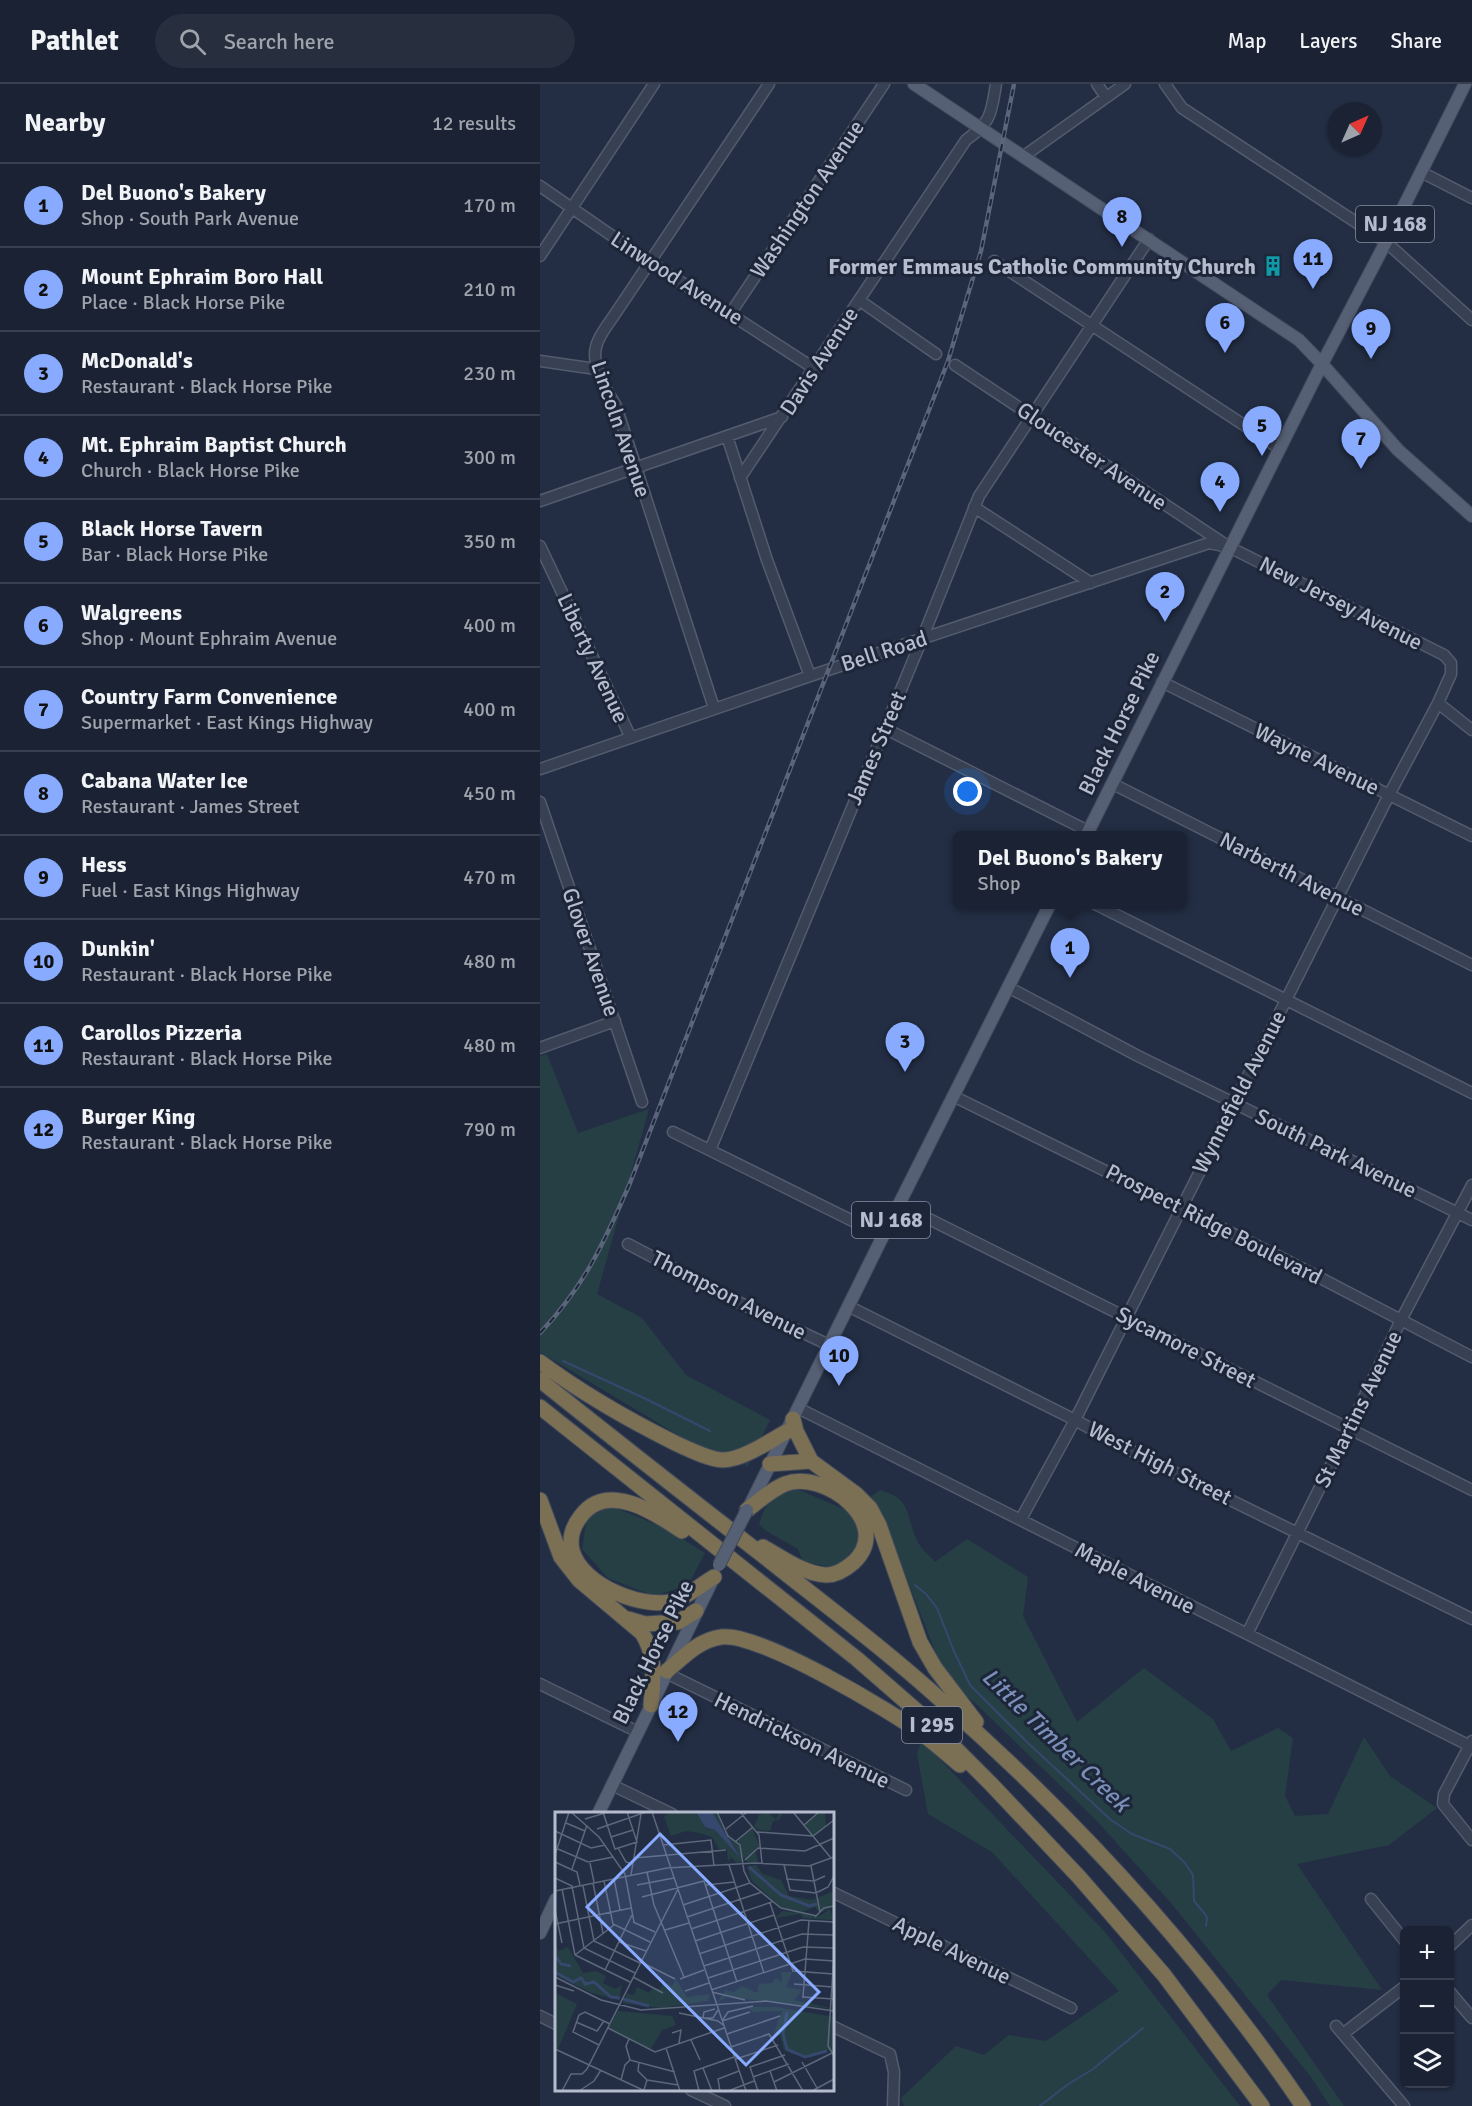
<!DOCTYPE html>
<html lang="en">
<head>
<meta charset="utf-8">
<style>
  body { margin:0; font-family:Signika,sans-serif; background:#272f3f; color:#f1f3f6 }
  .controls { position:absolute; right:18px; bottom:18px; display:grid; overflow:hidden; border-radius:9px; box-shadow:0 2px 4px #0004 }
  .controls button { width:54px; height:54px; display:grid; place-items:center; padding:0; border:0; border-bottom:2px solid #383f4e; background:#1a2233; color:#f1f3f6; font:30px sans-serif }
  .compass { position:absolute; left:788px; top:18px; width:54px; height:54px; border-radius:50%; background:#1a2233; box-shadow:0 2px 4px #0004; rotate:45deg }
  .you { position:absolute; left:428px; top:708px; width:21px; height:21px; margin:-15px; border:4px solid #fff; border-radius:50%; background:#1a73e8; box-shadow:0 0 0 9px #1a73e833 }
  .badge { display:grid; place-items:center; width:39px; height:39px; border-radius:50%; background:#89abff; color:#111; font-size:20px; font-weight:700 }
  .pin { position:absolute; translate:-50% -50px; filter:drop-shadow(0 2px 3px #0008) }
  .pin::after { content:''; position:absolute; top:32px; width:21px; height:18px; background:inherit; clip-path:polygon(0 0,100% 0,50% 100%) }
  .popup { position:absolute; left:413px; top:747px; width:234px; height:78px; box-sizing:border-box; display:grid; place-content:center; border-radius:9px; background:#1a2233; filter:drop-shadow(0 2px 4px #0005); font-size:20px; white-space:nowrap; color:#9fa4ac }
  .popup b { font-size:22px; color:#f1f3f6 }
  .popup::after { content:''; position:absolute; left:50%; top:100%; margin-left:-12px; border:12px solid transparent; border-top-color:#1a2233 }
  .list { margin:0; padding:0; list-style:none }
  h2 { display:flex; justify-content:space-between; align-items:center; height:78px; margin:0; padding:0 24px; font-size:26px }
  h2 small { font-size:20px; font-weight:400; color:#9fa4ac }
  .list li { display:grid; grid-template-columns:39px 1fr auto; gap:18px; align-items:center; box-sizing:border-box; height:84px; padding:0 24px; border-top:2px solid #383f4e }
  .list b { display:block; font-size:22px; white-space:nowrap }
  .list p { margin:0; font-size:20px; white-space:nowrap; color:#9fa4ac }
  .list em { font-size:20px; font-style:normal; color:#9fa4ac }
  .icon { flex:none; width:33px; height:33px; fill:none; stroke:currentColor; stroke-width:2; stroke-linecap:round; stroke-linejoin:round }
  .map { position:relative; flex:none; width:932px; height:2022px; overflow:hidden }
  header { display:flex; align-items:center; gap:36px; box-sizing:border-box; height:84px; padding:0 30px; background:#1a2233; border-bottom:2px solid #383f4e }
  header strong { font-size:28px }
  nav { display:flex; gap:33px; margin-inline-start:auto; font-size:21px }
  .search { width:420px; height:54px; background:#272f3f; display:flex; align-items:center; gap:15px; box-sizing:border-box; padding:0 21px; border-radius:33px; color:#9fa4ac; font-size:22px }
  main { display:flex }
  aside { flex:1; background:#1a2233 }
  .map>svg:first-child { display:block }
  .green { fill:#263f45 }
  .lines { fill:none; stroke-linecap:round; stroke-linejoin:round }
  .stream { stroke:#36486d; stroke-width:2 }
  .minor-casing { stroke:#535c6e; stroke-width:13 }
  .major-casing { stroke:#424a5d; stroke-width:14 }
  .highway-casing { stroke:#40495b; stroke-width:17 }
  .minor { stroke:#384154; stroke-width:10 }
  .major { stroke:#566074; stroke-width:12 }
  .highway { stroke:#7b6f54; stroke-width:15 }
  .rail-casing { stroke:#5a647b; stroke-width:4.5 }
  .rail { stroke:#1d2639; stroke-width:2; stroke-dasharray:7; stroke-linecap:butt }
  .major-bridge-casing { stroke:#424a5d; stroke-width:14; stroke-linecap:butt }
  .major-bridge { stroke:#566074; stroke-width:12 }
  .labels { text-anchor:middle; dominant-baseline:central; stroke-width:6; stroke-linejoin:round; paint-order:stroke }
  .shield { fill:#1d2639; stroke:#878fa1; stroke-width:1.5 }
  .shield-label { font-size:21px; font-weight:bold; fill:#b5bccd }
  .street-label { font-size:22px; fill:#b5bccd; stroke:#1d2639 }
  .poi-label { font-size:22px; font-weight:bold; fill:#b5bccd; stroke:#1d2639; text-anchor:end }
  .water-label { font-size:24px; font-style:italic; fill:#7a8eb8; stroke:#1d2639 }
  .inset-river { fill:none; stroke:#36486d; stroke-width:3 }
  .inset-road { fill:none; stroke:#5d677b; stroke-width:1.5 }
  .view { fill:#89abff; fill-opacity:0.15; stroke:#89abff; stroke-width:3 }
  .inset-edge { fill:none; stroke:#b5bccd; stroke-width:3 }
</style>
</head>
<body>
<header>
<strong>Pathlet</strong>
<div class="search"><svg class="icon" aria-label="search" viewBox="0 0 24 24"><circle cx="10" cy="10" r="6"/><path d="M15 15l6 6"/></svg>Search here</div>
<nav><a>Map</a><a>Layers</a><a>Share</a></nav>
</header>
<main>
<aside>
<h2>Nearby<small>12 results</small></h2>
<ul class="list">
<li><span class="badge">1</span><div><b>Del Buono's Bakery</b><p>Shop · South Park Avenue</p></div><em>170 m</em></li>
<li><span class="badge">2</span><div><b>Mount Ephraim Boro Hall</b><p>Place · Black Horse Pike</p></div><em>210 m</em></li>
<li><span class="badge">3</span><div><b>McDonald's</b><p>Restaurant · Black Horse Pike</p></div><em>230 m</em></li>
<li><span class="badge">4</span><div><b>Mt. Ephraim Baptist Church</b><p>Church · Black Horse Pike</p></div><em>300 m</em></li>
<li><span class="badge">5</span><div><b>Black Horse Tavern</b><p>Bar · Black Horse Pike</p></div><em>350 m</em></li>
<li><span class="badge">6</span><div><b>Walgreens</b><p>Shop · Mount Ephraim Avenue</p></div><em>400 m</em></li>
<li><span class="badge">7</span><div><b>Country Farm Convenience</b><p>Supermarket · East Kings Highway</p></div><em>400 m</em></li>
<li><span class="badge">8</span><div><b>Cabana Water Ice</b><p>Restaurant · James Street</p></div><em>450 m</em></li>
<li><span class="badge">9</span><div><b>Hess</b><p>Fuel · East Kings Highway</p></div><em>470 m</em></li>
<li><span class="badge">10</span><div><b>Dunkin'</b><p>Restaurant · Black Horse Pike</p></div><em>480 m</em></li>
<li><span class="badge">11</span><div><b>Carollos Pizzeria</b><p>Restaurant · Black Horse Pike</p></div><em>480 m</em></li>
<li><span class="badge">12</span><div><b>Burger King</b><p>Restaurant · Black Horse Pike</p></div><em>790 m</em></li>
</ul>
</aside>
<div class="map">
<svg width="932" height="2022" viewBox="0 0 932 2022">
  <rect width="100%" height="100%" fill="#232e44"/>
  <path class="green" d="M7,970L38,1049L109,1025L57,1210L102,1234L146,1291L230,1336L207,1383L200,1371L168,1369L0,1268V972Z
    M257,1405L311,1428L340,1406C373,1415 365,1432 377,1456C380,1464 389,1471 395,1478L427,1455L488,1493L483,1532L537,1638L604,1584L673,1635L691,1667L738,1644L753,1654L745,1712L755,1732L788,1730L824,1653L850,1692L897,1724L849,1761L757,1780L842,1906L741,1896L727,1911L804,2022H790L771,1993L631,1819L555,1735L435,1619L406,1595L354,1462L318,1445V1467L303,1485L263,1478L258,1465L226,1447L219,1440C225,1417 236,1412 257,1405Z
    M71,1422L125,1444L165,1469L148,1501L114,1512L68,1494L42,1465L47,1433Z
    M381,1658L393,1668L565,1848L700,2022H364L361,2014L416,1962L444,1971L469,1951L506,1957L579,1907L452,1768L388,1730L377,1670Z"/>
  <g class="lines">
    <path class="stream" d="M23,1277L106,1315L170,1347
      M375,1501L386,1510L397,1524L413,1565L430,1601L489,1660L571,1736L592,1750L630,1765L645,1779L653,1791L654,1817L665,1830L667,1834L666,1842
      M500,2022L527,2001L553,1985L603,1944"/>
    <g class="minor-casing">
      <path id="minor" d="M557,0L566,13
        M625,0L642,24L846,158L932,236
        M484,72L585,0
        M881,88L932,114
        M0,102L110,178L275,285
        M0,172L114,0
        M454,177L739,364
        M319,216L396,270
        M190,230L344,0
        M0,277L56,285
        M415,281L689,463L904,571L911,579V590L898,619L849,711L535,1336L481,1435
        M187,352L227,476L270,592
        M200,394L426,56C452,37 451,30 456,0
        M0,417L242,333
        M434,423L551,499
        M0,462L91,654
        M622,598L932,752
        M898,619L932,646
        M174,624L76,322C65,303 48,279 58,257C62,248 68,240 73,233L229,0
        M344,644L548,747
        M0,685L270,592L669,459L683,462
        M573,700L932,881
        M0,718L102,1018
        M555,820L932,1009
        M468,903L598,972L932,1136
        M0,964L75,937
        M413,1012L740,1173L932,1273
        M133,1048L343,1152
        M170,1066L382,555L439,412L609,155
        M359,1120L932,1406
        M88,1160L198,1218L289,1261
        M308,1222L535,1336L599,1371L932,1535
        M258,1324L932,1663
        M707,1550L809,1345L861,1236L932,1101
        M126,1589L366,1706
        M0,1600L98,1648
        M932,1657L904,1710L903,1720L932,1756
        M72,1701L132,1730
        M292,1808L531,1924
        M831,1815L864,1856
        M910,1862L932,1841
        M910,1908L932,1934
        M0,1932L16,1940
        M292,1942L350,1970L354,1988L353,2022
        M796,1942L864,2022
        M803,1950L864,1903
        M151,2006L185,2022"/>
    </g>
    <g class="major-casing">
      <path id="major" d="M374,0L759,256L782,280L858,366L932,432
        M546,752L782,280L846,158L925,0
        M209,1423L343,1152L510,820
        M58,1730L174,1493
        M0,1849L16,1815"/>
    </g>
    <g class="highway-casing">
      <path id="highway" d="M0,1278C43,1310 87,1335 135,1359C148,1365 170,1376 183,1376C202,1376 230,1357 246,1348
        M0,1296C76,1357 153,1417 230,1477C288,1523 348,1568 403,1618C539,1738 661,1872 763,2022
        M0,1323L317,1575L386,1635L451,1700L539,1793L624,1891L722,2022
        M253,1335L256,1347L271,1377L316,1410L330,1424L339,1441L380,1558L395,1584L436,1638
        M230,1380L271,1377
        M0,1416L21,1473L39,1496L102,1549C117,1572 113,1596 111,1621
        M207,1426C219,1417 232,1405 245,1400C285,1385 354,1439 314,1478C306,1485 297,1491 286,1491C264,1490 241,1473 223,1463
        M142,1447C114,1428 67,1397 41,1432C33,1442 29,1453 32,1466C40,1501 107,1529 139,1515C151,1510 162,1500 174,1493
        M88,1535L105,1540L138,1538L156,1527
        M127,1587C143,1573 159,1556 181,1553C217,1547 353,1628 385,1652C397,1661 408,1671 420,1681"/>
    </g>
    <use href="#minor" class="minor"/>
    <use href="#major" class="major"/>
    <use href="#highway" class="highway"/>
    <g class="rail-casing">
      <path id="rail" d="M0,1249C44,1203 65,1157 90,1099L408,277L441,167L474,0"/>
    </g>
    <use href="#rail" class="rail"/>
    <g class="major-bridge-casing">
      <path id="major-bridge" d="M179,1481L207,1426"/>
    </g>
    <use href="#major-bridge" class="major-bridge"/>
  </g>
  <defs>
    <g id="building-bare" transform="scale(1.62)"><path d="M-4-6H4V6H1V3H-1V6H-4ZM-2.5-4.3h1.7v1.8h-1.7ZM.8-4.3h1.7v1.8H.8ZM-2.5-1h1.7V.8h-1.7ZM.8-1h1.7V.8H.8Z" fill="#0f9aa8" stroke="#1d2639" stroke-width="2.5" paint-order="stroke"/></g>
  </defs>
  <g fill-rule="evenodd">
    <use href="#building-bare" x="733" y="182"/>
  </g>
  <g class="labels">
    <g class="shield">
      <rect x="816" y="122" width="78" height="36" rx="4.5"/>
      <rect x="312" y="1118" width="78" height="36" rx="4.5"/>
      <rect x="362" y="1623" width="60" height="36" rx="4.5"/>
    </g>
    <g class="shield-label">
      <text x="855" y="140">NJ 168</text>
      <text x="351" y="1136">NJ 168</text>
      <text x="392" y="1641">I 295</text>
    </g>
    <g class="street-label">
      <text transform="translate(267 115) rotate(-56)">Washington Avenue</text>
      <text transform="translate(137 194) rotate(33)">Linwood Avenue</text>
      <text transform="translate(279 277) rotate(-57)">Davis Avenue</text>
      <text transform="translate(81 345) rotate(71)">Lincoln Avenue</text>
      <text transform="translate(552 372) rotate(34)">Gloucester Avenue</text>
      <text transform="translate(801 519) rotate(27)">New Jersey Avenue</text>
      <text transform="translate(344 567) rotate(-18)">Bell Road</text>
      <text transform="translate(53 574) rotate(65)">Liberty Avenue</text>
      <text transform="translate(579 639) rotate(-64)">Black Horse Pike</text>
      <text transform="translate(336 664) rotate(-67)">James Street</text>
      <text transform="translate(777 675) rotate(26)">Wayne Avenue</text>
      <text transform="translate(752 790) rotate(27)">Narberth Avenue</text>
      <text transform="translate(51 868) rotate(71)">Glover Avenue</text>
      <text transform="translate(699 1008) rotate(-63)">Wynnefield Avenue</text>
      <text transform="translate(796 1069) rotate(26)">South Park Avenue</text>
      <text transform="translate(674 1140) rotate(27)">Prospect Ridge Boulevard</text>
      <text transform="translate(189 1211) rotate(27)">Thompson Avenue</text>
      <text transform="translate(646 1263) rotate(27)">Sycamore Street</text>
      <text transform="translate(818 1325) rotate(-64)">St Martins Avenue</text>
      <text transform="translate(620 1379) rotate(27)">West High Street</text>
      <text transform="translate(595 1494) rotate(27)">Maple Avenue</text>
      <text transform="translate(113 1568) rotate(-64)">Black Horse Pike</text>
      <text transform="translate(262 1656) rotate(26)">Hendrickson Avenue</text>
      <text transform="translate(412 1866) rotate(26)">Apple Avenue</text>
    </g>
    <g class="poi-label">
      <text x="716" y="182">Former Emmaus Catholic Community Church</text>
    </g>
    <g class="water-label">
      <text transform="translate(516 1656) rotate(44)">Little Timber Creek</text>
    </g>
  </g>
  <g transform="translate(15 1728)">
    <rect width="279" height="279" fill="#232e44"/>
    <path d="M118,0H141L150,15L160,18L187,48L157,0H161L171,20L186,35L183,29L197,16L205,35L200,36L203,50H192L188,44L189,49L182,51L176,45L173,50L172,37H164L157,25L144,21L131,19L116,24L109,4ZM213,0L221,8L224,0L227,3L224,8L218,9L215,19L203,18L199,14L204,3ZM265,0H270L271,14L258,24L250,13ZM201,53L208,62L226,68L234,84L257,88L279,79V94L264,101L260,95L247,100L263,105L275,97L278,108L248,106L246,102L220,106L228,99L241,101L227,96L197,69L192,54ZM0,132L4,139L13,135L28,161L41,159L51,164L48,171L60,177L67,173L64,188L37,181L0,163ZM226,160H237L231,175L247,178L239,188L279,197L172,185L162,191L170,178L179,180L187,174L202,181L204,172L217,171L221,166L227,171ZM121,167L132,185L155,182L153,189L105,196L68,191L72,181L79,183L82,175L94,181L97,176L105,177L109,170L117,174ZM0,181L22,192L3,237L0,236ZM192,195H221L279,205V241L275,238L255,245L237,242L229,238L225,223L218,224L227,199L198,200ZM63,199L117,204L121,213L107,218L96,237L54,216Z" fill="#263f45"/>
    <path d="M141,0H157L187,48L160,18L150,15Z" fill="#36486d"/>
    <path class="inset-river" d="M194,55L226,83L254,94L262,92M0,144L6,152L16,154M0,160L18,170L26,166L30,172L39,170L56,185L65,186M68,187L94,194M232,200L228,222L232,237L250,245L272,239"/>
    <path class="inset-road" d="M16,0L44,25L70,62L79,110M48,0L60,37L82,30L72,0M97,0L191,279M162,0L173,24L185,33L189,59L195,71L226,96L262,104M185,0L204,23L207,51M238,0L276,46M30,7L50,1M11,11L30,19M249,13L264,0M42,17L91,0M171,17L192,0M0,19L36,36L50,33M202,20L258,24L279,8M56,25L78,18M181,29L198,15M108,33L156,28L159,54M63,36L71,50L78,52M3,37L33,50L58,45M0,43L14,0M79,46L171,38M190,48L203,36L250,39L279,26M0,50L22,60L25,73M35,51L39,70M174,53L209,161M229,53L235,78L261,81L273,75L279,64M256,54L265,100M17,57L32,13M92,60L99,93L129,165M76,63L86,2M0,66L17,74L29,136L80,161M59,67L65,98M231,67L259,69L270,64M49,69L58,112L95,130M38,71L48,121M82,73L119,66M151,73L179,70M28,74L39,129L85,151M7,77L20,143M0,79L112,56L200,51L254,54L279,45M87,85L149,69L182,170M215,91L238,159L279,162M128,93L195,71M0,98L7,131M132,105L207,80M260,105L269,96L279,94M78,110L100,120M0,112L76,96M136,117L217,90M110,118L134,111M140,129L219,103M64,130L91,139M144,142L246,108L279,110M279,142L273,234L279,244M20,143L75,170M20,143L59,113M86,150L120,167M149,154L247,122L279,123M50,158L77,103M0,165L46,188L86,198L211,189L279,199M78,165L108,181M153,166L248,135L279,136M125,167L149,158M239,172L278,175M0,173L19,179M156,178L250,147L279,149M130,179L154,171M157,180L190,188M247,185L279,187M248,185L254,109M160,197L149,200L148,206H158L163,198M124,201L163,209L168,213M167,209L195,200M167,209L173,200L198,194M21,210L42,219L49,209M53,216L100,240L169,216M117,221L126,218L124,231M172,222L225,204M74,227L71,234L75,248M136,228L145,248M44,233L18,220L24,203L30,200L55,212M176,235L214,222L248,279M111,236L125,279M0,237L90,279M181,247L223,233M84,250L83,259L92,268L89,278M247,250L262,276M148,256L157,279M215,259L222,279M198,265L234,252M66,268L70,253L75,248L120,260M92,268L123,273M219,270L277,241M7,279L16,262H27L32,257L123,77M24,279L39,269L46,258M144,279L139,259L179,245M165,279L163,267L184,259M173,279L199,269M203,279L195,255L230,243M257,279L279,267"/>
    <path class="view" d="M105,22L264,180L191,253L32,95Z"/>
    <rect width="279" height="279" class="inset-edge"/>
  </g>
</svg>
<div class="controls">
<button>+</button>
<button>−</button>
<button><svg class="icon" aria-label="layers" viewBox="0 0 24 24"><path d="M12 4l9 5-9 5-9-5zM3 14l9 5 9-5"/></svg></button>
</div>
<svg class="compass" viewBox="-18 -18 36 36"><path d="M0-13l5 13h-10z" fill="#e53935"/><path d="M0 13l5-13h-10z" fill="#9fa4ac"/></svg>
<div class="you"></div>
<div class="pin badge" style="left:530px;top:894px">1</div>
<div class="popup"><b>Del Buono's Bakery</b>Shop</div>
<div class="pin badge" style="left:625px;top:538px">2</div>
<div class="pin badge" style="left:365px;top:988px">3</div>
<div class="pin badge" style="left:680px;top:428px">4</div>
<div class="pin badge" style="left:722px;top:372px">5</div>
<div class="pin badge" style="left:685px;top:269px">6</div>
<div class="pin badge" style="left:821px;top:385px">7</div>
<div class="pin badge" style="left:582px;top:163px">8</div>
<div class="pin badge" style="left:831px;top:275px">9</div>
<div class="pin badge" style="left:299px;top:1302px">10</div>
<div class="pin badge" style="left:773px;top:205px">11</div>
<div class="pin badge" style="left:138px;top:1658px">12</div>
</div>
</main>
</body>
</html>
